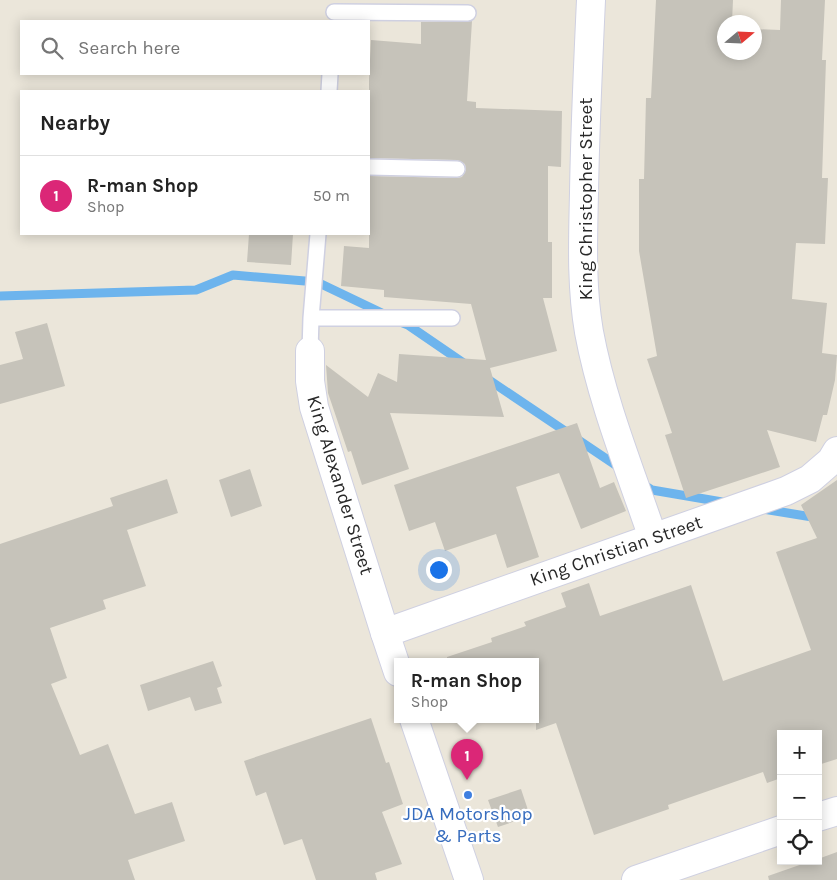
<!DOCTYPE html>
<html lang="en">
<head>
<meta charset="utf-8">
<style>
  body { margin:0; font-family:Karla,sans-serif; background:#f6f6f6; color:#222 }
  .controls { position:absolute; right:15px; bottom:15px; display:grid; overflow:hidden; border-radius:0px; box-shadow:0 2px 12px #0003 }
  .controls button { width:45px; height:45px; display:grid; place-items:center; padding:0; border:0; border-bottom:1px solid #e0e0e0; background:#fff; color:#222; font:25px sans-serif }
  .compass { position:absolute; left:717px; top:15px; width:45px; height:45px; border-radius:50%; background:#fff; box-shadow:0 2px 12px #0003; rotate:71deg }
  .you { position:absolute; left:438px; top:569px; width:18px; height:18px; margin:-12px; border:4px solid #fff; border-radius:50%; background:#1a73e8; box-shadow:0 0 0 8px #1a73e833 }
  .badge { display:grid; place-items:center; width:32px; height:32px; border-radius:50%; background:#db2777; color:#fff; font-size:16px; font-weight:700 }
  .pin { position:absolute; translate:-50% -41px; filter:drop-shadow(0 1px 2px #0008) }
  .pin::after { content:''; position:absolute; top:26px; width:18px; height:15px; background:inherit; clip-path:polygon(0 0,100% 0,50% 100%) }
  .popup { position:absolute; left:394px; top:658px; width:145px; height:65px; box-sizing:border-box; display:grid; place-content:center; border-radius:0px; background:#fff; filter:drop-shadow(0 1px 4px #0005); font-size:16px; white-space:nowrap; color:#767676 }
  .popup b { font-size:19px; color:#222 }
  .popup::after { content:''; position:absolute; left:50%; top:100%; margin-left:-10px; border:10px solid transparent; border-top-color:#fff }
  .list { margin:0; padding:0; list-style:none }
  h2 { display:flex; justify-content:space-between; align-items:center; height:65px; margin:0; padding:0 20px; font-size:21px }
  h2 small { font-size:16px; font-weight:400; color:#767676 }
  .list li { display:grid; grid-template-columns:32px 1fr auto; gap:15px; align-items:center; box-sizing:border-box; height:80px; padding:0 20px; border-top:1px solid #e0e0e0 }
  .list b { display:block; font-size:19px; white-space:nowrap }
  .list p { margin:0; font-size:16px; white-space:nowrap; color:#767676 }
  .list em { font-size:16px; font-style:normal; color:#767676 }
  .icon { flex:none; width:28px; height:28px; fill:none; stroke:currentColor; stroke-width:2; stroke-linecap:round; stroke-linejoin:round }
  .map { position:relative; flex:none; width:837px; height:880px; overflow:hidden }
  .search { position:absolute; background:#fff; box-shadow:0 2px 12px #0003; left:20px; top:20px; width:350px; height:55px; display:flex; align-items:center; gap:12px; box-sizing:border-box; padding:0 18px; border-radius:0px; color:#767676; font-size:19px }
  .panel { position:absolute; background:#fff; box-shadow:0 2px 12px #0003; left:20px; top:90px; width:350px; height:145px; border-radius:0px }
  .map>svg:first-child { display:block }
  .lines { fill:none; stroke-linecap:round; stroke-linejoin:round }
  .stream { stroke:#6db4ed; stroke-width:9 }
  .building { fill:#c6c3ba }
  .service-casing { stroke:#cfd0e1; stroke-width:18 }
  .minor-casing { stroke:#cfd0e1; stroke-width:30 }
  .secondary-casing { stroke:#cfd0e1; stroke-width:30 }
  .service { stroke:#fff; stroke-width:15 }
  .minor { stroke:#fff; stroke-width:28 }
  .secondary { stroke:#fff; stroke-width:28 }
  .shop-dot { fill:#3f7fe0; stroke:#fff; stroke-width:2 }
  .labels { text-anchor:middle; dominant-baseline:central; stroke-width:4.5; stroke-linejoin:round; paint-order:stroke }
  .street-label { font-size:19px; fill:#282828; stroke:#fff }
  .shop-label { font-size:19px; fill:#366cbe; stroke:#fff }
</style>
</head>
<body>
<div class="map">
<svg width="837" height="880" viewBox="0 0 837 880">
  <rect width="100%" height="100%" fill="#ebe6da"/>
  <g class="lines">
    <path class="stream" d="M0,296L196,290L233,275L317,282L386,315
      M398,321L408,325L465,364
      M486,378L620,468
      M641,483L652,490L728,503
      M763,509L837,521"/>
  </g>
  <path class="building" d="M656,0H733L732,22H724V52H754V29L780,30L781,0H825L822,60H826L822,178H828L825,244L796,243L792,299L827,303L822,353L837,355L835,380L827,415H823L816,442L767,430L780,467L686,498L665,435L672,433L647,359L657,356L639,251V179H644L646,98H651Z
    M472,21L467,101L476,102V108L562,111L561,167L548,166V242H552V298H543L557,351L490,368L504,417L390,413L409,469L362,485L351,451L348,452L328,393L326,365L368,397L378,373L397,382L399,354L486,360L471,304L384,297V290L341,286L344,246L369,248V176L457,178L462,177L466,170L465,164L457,160L369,158V79L371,40L421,44V22Z
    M249,234H293L291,265L247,262Z
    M47,323L65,386L0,404V365L23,359L15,332Z
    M577,423L600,488L614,482L626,511L581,529L559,473L516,487L539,557L507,568L496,534L445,551L435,522L409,531L394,485Z
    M250,469L262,506L231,517L219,480Z
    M167,479L178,513L127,530L146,586L103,600L106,609L50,628L67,678L51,684L80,755L108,744L135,814L172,802L185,841L128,860L135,880H0V544L113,506L110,498Z
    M837,480V759L818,765V734H781V778L767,783L763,772L668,805L669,809L594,835L556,723L536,730V661H447V657L492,642L491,638L526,626L524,622L566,607L561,593L589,583L600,616L691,585L723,681L811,650L776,552L817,538L801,505Z
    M213,661L222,686L217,688L222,703L195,711L190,697L148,711L140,685Z
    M371,718L386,763L389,762L403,804L382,812L402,864L375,873L377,880H316L302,839L284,845L266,792L256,796L244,761Z
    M521,789L530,816L498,827L488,800Z
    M837,852V880H769L768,876L811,861H818V859Z"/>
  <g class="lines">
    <g class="service-casing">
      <path id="service" d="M334,12L468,13
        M329,91L330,74
        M369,167L457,169
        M311,318H452
        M310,351L311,318L318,234"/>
    </g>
    <g class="minor-casing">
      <path id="minor" d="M310,351V381L314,407L385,633
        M653,538L786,491L810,479L831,461L837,451
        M818,817L837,811
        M636,880L781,830"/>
    </g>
    <g class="secondary-casing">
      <path id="secondary" d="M398,672L385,633L653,538C630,470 602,402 589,332C581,286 583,239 584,193C585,128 588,64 591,0
        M414,719L469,880"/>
    </g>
    <use href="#service" class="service"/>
    <use href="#minor" class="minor"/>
    <use href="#secondary" class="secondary"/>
  </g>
  <circle class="shop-dot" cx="468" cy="795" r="5"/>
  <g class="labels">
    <g class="street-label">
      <text transform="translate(586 199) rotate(-90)">King Christopher Street</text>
      <text transform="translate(340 485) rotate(73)">King Alexander Street</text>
      <text transform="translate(616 551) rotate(-19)">King Christian Street</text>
    </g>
    <g class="shop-label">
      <text x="468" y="814">JDA Motorshop<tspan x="468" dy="22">&amp; Parts</tspan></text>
    </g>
  </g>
</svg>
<div class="controls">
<button>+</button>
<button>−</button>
<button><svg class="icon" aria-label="locate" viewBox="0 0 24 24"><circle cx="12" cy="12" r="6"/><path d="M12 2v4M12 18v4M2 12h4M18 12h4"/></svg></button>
</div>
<svg class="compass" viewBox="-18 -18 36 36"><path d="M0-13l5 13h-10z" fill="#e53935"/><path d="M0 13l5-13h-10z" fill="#767676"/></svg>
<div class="you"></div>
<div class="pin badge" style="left:467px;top:780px">1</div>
<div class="popup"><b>R-man Shop</b>Shop</div>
<div class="search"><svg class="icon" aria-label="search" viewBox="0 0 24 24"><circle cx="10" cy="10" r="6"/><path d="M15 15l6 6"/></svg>Search here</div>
<section class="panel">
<h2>Nearby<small></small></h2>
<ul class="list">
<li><span class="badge">1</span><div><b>R-man Shop</b><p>Shop</p></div><em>50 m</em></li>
</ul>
</section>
</div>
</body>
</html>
